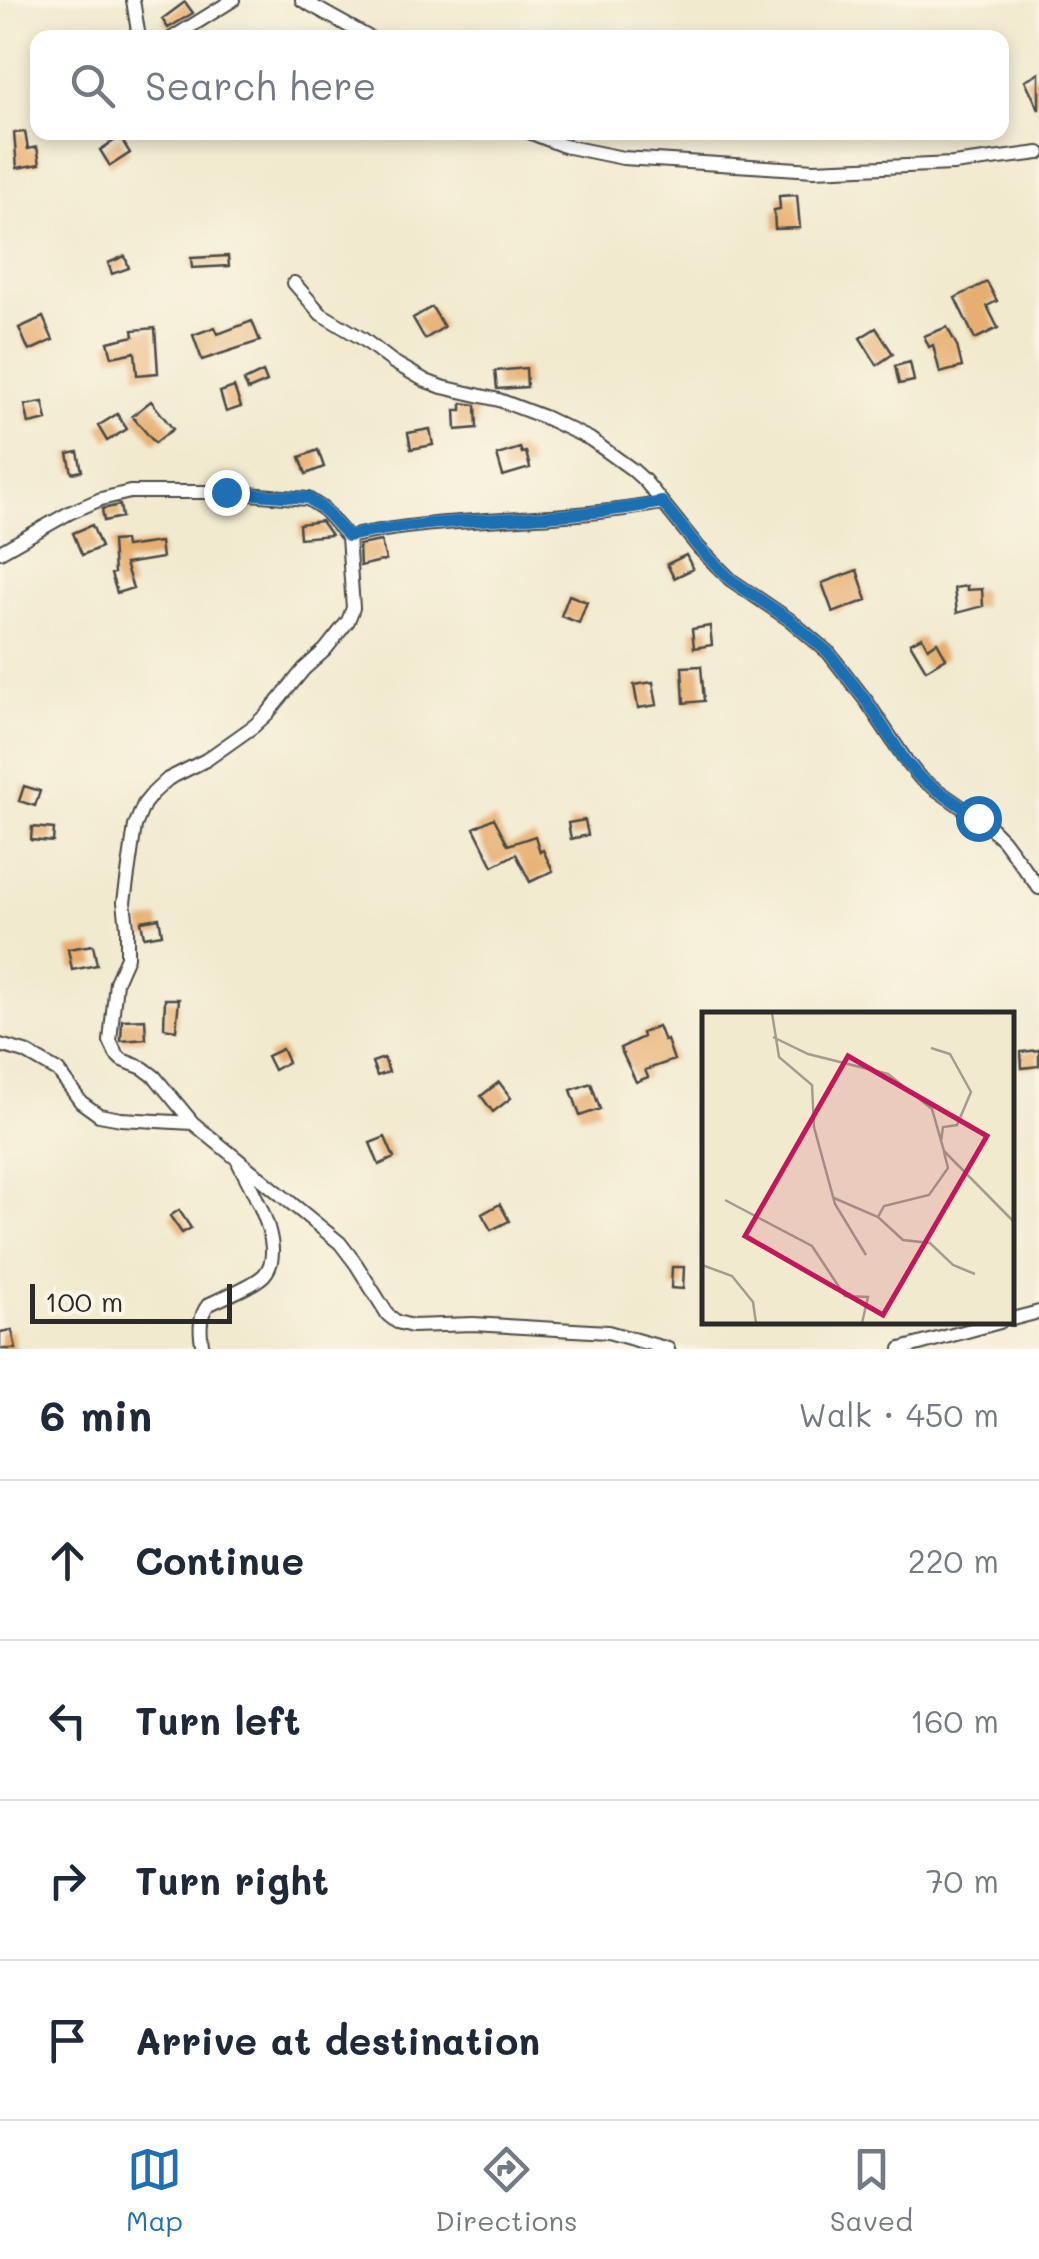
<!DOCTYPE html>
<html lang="en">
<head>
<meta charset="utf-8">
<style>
  body { margin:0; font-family:Mali,sans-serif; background:#f6f6f7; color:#1f2937 }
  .scale { position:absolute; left:30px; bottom:25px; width:202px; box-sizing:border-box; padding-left:10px; border:5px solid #2b2b2b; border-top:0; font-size:28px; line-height:35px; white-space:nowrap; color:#2b2b2b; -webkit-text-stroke:8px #fcf5e5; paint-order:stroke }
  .stop { position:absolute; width:30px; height:30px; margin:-22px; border:8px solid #1f6fb2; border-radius:50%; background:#fff }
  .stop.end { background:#1f6fb2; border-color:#fff; box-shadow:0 2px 10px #0008 }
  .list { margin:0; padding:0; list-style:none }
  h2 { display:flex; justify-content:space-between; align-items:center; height:130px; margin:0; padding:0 40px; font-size:42px }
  h2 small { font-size:32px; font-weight:400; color:#747a83 }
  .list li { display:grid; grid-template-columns:65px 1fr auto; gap:30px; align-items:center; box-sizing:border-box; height:160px; padding:0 40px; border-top:2px solid #e0e1e3 }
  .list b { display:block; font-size:38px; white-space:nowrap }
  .list em { font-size:32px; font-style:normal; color:#747a83 }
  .icon { flex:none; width:55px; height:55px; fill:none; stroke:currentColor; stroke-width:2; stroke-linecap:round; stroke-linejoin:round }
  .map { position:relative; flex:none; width:1039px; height:1349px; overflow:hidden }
  .search { position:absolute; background:#fff; box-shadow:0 5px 15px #0003; left:30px; right:30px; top:30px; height:110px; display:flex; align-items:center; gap:25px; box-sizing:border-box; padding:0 35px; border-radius:20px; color:#747a83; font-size:38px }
  .sheet { height:770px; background:#fff }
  nav { display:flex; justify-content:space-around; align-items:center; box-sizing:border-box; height:140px; border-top:2px solid #e0e1e3; background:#fff; font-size:28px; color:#747a83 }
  nav a { display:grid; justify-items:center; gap:5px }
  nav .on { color:#1f6fb2 }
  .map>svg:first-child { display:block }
  .building { fill:#e6af71 }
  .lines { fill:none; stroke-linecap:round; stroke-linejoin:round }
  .minor-casing { stroke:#494844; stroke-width:16 }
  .minor { stroke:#fff; stroke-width:12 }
  .route { stroke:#1f6fb2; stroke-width:12 }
  .inset-road { fill:none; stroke:#a29e8d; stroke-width:2.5 }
  .view { fill:#c2185b; fill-opacity:0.15; stroke:#c2185b; stroke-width:5 }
  .inset-edge { fill:none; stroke:#2b2b2b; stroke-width:5 }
</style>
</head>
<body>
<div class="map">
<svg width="1039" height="1349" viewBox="0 0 1039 1349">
  <rect width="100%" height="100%" fill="#fcf5e5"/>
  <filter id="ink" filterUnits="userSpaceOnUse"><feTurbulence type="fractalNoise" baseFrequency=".01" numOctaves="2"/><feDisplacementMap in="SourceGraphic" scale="20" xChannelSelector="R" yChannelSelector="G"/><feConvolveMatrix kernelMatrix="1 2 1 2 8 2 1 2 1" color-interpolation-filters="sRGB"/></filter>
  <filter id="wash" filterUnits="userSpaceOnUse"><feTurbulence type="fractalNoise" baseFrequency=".0048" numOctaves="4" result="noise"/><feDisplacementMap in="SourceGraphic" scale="40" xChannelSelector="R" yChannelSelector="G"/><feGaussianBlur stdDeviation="2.25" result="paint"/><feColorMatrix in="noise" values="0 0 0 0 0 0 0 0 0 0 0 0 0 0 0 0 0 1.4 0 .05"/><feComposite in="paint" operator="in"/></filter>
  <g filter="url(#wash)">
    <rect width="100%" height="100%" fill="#f1eacf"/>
    <g id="blocks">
      <path class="building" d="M185,2L193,13L168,28L162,19Z
        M1039,73V110L1025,80Z
        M25,132L28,149L37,147L40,164L17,168L14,133Z
        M120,137L130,153L110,166L100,150Z
        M797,195L800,228L775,229L774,210L780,209L779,196Z
        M125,256L129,268L112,274L108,263Z
        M228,256L229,266L192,268L191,258Z
        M987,282L997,301L987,306L998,328L975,339L955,298Z
        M432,307L444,327L425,339L413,318Z
        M43,317L53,340L29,351L19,328Z
        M252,321L260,341L202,360L193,335L215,327L218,334Z
        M947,327L957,346L962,367L940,373L933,345L929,347L924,336Z
        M155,328L158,373L137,375L135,352L112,357L108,342L134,336L133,330Z
        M876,328L893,354L877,365L860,338Z
        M910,362L914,381L899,384L895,366Z
        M526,368L527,387L497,389L495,371Z
        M263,372L267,382L248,390L244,381Z
        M234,387L241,407L226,412L220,392Z
        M151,401L173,429L155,443L132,416Z
        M43,402L47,420L29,424L25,405Z
        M462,403L476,405L477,428L456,430L455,410H462Z
        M117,414L127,429L107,441L98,426Z
        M430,429L433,445L411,449L408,433Z
        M520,448L522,453L526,452L530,468L503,476L497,455Z
        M318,450L324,467L306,474L300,457Z
        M78,452L82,471L72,473L68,454Z
        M120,505L122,517L104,521L102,509Z
        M321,521L331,535L300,538L299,524Z
        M92,525L101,547L82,555L73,533Z
        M124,540L125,547L160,542L162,558L125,564L133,588L117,593L111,574L114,573L112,541Z
        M381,541L386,560L360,566L359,545Z
        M686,555L693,569L674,578L667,564Z
        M857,570L867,600L833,613L822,583Z
        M967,586V590L982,589L983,606L957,613L954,588Z
        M569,595L587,602L579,623L561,616Z
        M710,626L712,645L694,648L692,629Z
        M922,637L928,648L937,642L946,658L926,670L910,643Z
        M701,666L704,701L684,703L682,667Z
        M653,682L657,705L638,708L634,685Z
        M24,786L40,791L35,806L19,801Z
        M494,818L508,845L535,836L540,852L543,850L553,871L530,882L516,854L493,866L474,828Z
        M585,820L588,835L571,839L568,823Z
        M32,827L54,829L53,842L31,840Z
        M159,918L162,934L144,937L141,921Z
        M93,945L97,965L72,970L68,949Z
        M165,999H179L176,1030L164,1028Z
        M145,1019L146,1039L121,1041L122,1020Z
        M658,1026L664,1041L667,1040L674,1060L645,1070L648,1077L636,1082L620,1048L643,1037L642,1033Z
        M282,1049L288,1062L274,1070L267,1056Z
        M1039,1050V1066L1022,1068L1021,1052Z
        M384,1058L389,1072L377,1076L372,1062Z
        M499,1082L511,1098L493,1112L481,1096Z
        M591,1083L600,1109L580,1116L571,1090Z
        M385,1137L394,1158L379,1165L370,1143Z
        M500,1204L509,1221L491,1230L482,1214Z
        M179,1210L191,1228L182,1233L170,1216Z
        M672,1267H684L683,1289L671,1288Z
        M12,1330L16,1349H0V1332Z"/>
    </g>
  </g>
  <g filter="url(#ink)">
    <use href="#blocks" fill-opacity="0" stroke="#494844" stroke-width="2.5"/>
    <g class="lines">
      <g class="minor-casing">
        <path id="minor" d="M133,0L139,38
          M302,0L370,38
          M172,38L233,0
          M529,132L564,146L623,158L814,170L953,164L1039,153
          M294,283L321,314L363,339L393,362L426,381L442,387L499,400L544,417L590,439L633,470L645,481L699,548L731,580L790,620L829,653L867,702L907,762L920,778L990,827L1003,840L1039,888
          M0,552L69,513L101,499L130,492H226L308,499L322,508L348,537C451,514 558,523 662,503
          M0,1045L25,1052L58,1071L81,1102L99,1115L121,1119L193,1123L340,1243L356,1264L388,1315L397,1322L412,1326L473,1324L608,1332L668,1349
          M193,1123L155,1077L143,1068L122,1060L116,1054L110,1041L116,982L127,957V927L124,902L135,826L144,804L153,793L168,779L206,760L254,726L268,713L304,669L325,650L348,621L353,608L348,537
          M1012,1319L1039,1312
          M203,1349C200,1334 198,1317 208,1305C223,1297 253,1286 264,1275C288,1249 252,1190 239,1164
          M901,1349L1000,1322"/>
      </g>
      <use href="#minor" class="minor"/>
    </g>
  </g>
  <g class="lines" filter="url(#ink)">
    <path class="route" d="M226,492L308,498L322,508L348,536C451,514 558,523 662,502L699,548L731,580L790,620L829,653L867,702L906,762L920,778L978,818"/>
  </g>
  <g transform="translate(702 1012)">
    <rect width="312" height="312" fill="#f1eacf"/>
    <path class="inset-road" d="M70,1L77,45L110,73L112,115L133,192L164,243M71,25L106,42L186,62L230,97L242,139L313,211M229,36L248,42L269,80L255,113L241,115L239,129M132,186L176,205L201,228L228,231L251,253L273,262M23,188L110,234L143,284L166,285L160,311M176,205L182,194L227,183L246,156L242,140M0,253L30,264L51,290L54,311"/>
    <path class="view" d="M146,44L285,124L181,303L43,224Z"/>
    <rect width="312" height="312" class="inset-edge"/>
  </g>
</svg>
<div class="scale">100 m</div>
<div class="stop" style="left:978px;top:818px"></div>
<div class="stop end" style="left:226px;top:492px"></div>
<div class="search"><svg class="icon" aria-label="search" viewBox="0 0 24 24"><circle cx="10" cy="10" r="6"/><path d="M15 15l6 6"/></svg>Search here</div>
</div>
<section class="sheet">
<h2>6 min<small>Walk · 450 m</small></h2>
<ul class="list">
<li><svg class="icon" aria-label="ahead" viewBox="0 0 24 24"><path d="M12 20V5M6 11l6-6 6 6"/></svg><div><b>Continue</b></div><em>220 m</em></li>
<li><svg class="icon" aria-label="left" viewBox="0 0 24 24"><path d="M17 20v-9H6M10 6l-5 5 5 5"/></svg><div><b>Turn left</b></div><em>160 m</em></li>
<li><svg class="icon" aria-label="right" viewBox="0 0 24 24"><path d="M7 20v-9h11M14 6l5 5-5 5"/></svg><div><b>Turn right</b></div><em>70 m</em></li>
<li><svg class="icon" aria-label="arrive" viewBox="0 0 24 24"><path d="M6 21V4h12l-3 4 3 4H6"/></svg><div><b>Arrive at destination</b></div></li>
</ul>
</section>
<nav>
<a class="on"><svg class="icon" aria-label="map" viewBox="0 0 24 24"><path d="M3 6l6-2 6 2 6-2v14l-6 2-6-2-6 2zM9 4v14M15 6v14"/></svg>Map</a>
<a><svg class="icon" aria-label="directions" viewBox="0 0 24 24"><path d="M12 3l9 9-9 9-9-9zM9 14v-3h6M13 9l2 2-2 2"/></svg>Directions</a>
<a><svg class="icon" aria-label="saved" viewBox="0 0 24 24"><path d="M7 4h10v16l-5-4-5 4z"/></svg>Saved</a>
</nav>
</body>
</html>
